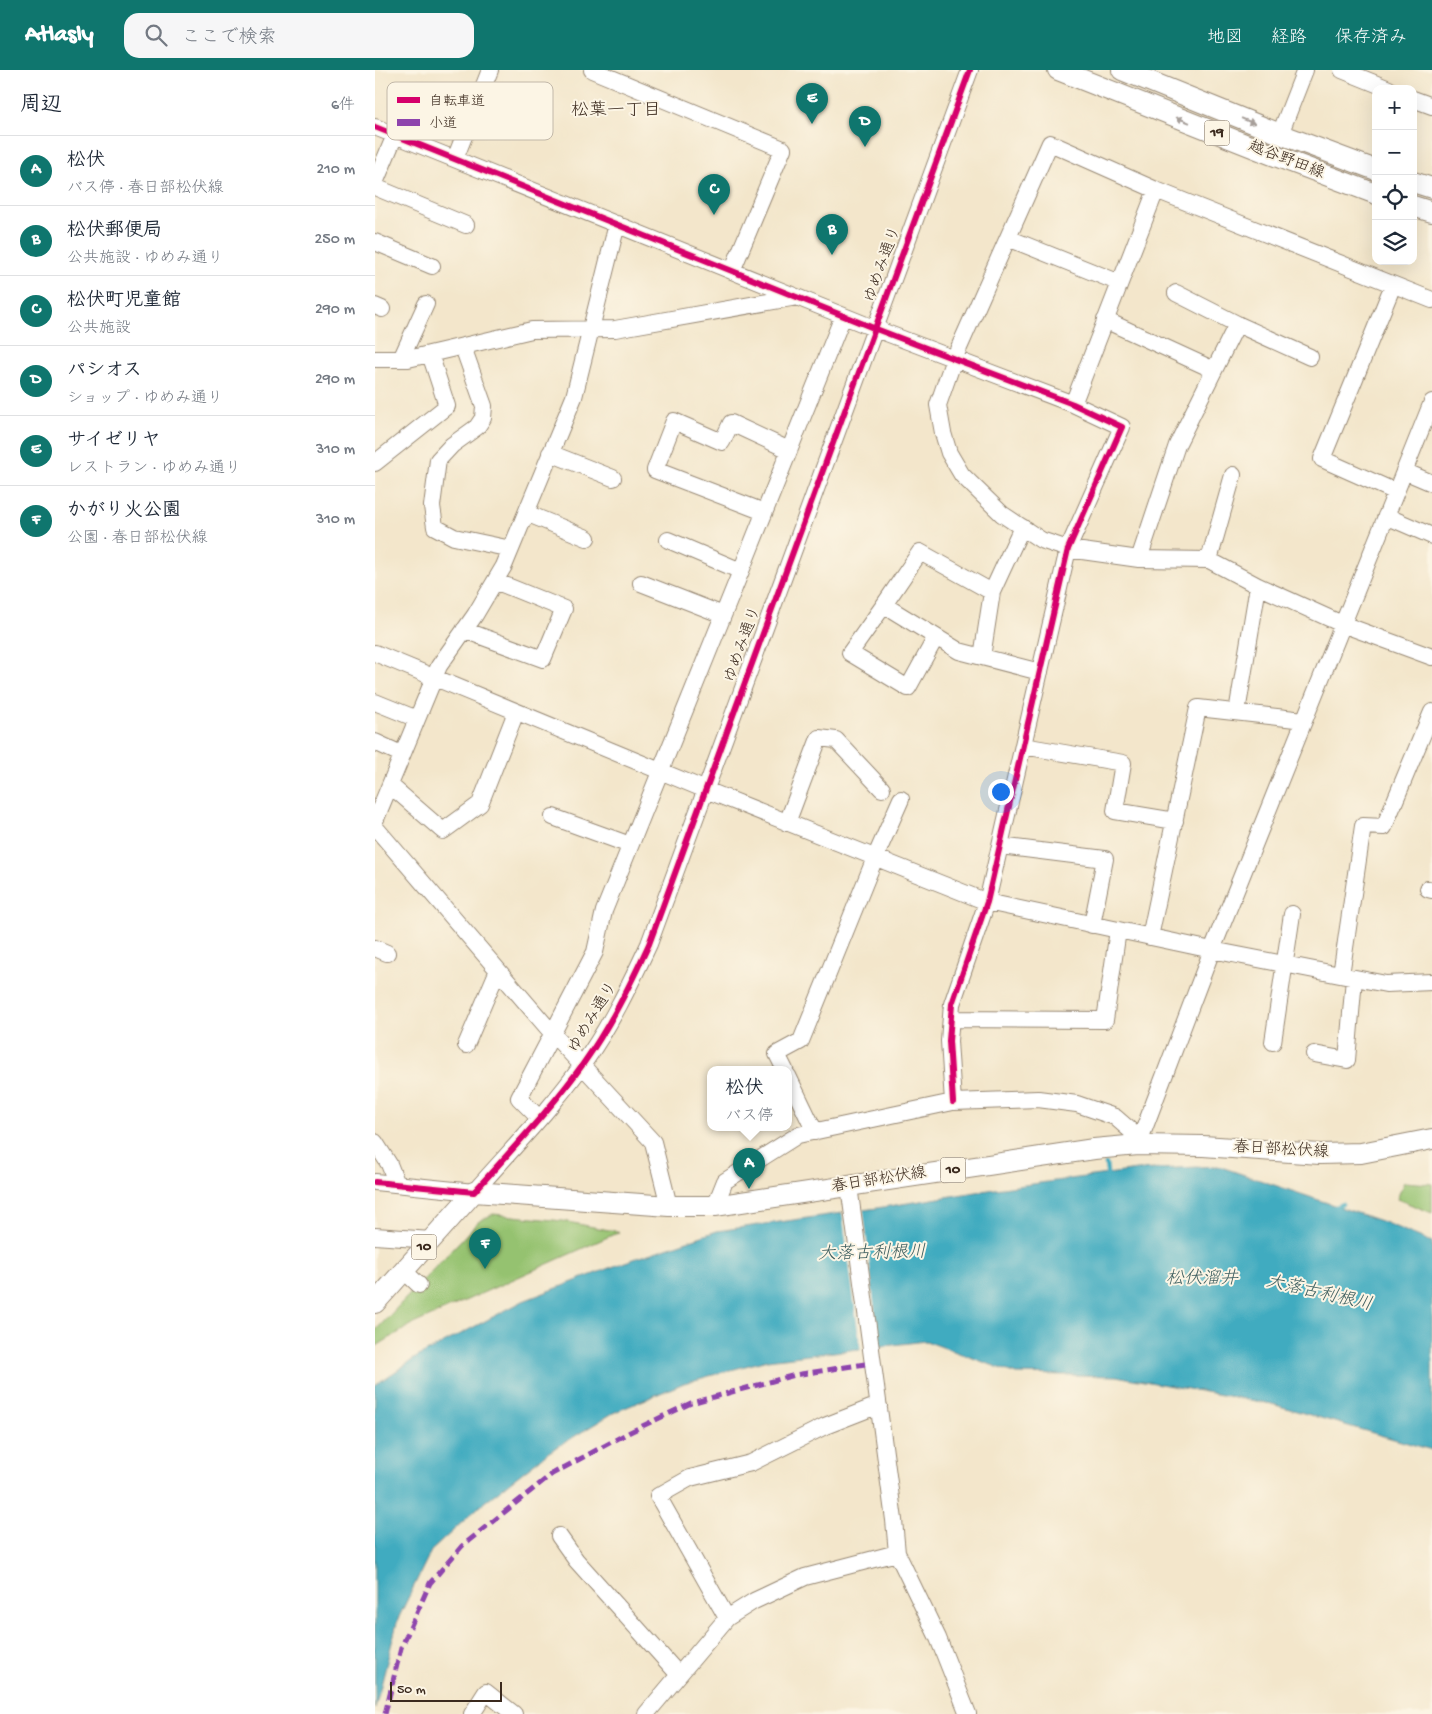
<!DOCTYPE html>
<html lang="ja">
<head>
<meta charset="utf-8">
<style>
  body { margin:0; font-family:"Gochi Hand","Klee One",sans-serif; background:#f6f6f7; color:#1f2937 }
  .controls { position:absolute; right:15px; top:15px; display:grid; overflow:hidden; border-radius:10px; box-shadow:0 5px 20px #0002 }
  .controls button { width:45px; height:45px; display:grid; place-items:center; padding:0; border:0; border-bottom:1px solid #e0e1e3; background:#fff; color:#1f2937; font:25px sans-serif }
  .scale { position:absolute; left:15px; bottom:12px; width:112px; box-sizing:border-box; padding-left:5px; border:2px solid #3b2a1e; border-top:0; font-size:14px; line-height:18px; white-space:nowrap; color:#3b2a1e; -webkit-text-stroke:4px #fcf5e5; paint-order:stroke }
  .you { position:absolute; left:625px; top:721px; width:18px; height:18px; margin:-12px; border:4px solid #fff; border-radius:50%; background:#1a73e8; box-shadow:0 0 0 8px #1a73e833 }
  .badge { display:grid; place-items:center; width:32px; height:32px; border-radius:50%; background:#0f766e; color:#fff; font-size:16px; font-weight:700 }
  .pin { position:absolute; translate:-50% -41px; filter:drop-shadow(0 1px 2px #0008) }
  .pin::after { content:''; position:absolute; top:26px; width:18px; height:15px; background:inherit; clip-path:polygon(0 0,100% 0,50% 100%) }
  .popup { position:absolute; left:332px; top:996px; width:85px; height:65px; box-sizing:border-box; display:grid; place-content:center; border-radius:10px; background:#fff; filter:drop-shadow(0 1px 4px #0005); font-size:16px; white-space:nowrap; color:#747a83 }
  .popup b { font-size:19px; color:#1f2937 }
  .popup::after { content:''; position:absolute; left:50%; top:100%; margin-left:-10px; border:10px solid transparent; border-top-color:#fff }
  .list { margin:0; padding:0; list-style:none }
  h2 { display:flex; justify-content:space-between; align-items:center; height:65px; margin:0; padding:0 20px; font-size:21px }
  h2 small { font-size:16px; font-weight:400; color:#747a83 }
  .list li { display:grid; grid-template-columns:32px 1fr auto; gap:15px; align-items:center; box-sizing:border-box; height:70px; padding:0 20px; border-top:1px solid #e0e1e3 }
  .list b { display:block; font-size:19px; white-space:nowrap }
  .list p { margin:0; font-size:16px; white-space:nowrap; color:#747a83 }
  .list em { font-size:16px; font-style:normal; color:#747a83 }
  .icon { flex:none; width:28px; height:28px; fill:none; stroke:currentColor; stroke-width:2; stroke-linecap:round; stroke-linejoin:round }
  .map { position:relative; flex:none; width:1057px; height:1644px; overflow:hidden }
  header { display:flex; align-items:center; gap:30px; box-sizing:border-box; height:70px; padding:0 25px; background:#0f766e; color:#fff }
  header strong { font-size:24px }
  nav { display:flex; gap:28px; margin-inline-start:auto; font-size:18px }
  .search { width:350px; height:45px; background:#f6f6f7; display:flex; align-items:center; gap:12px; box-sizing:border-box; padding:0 18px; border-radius:15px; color:#747a83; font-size:19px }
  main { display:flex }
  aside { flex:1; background:#fff }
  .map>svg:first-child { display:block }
  .green { fill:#95c270; stroke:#687647 }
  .water { fill:#40abc0; stroke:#3e6a6f }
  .pier { fill:#f3e6cb }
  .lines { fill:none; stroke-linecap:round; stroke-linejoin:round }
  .stream { stroke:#40abc0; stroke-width:4.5 }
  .minor-casing { stroke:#978874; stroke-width:18 }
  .major-casing { stroke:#978874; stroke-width:22 }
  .minor { stroke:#fff; stroke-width:16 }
  .major { stroke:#fff; stroke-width:20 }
  .quiet { stroke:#8e44ad; stroke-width:5; stroke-dasharray:10 5; stroke-linecap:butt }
  .cycleway-casing { stroke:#fcf5e5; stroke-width:9 }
  .cycleway { stroke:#d6006c; stroke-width:6 }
  .oneway { fill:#a79f9a }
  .labels { text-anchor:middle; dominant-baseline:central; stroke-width:4; stroke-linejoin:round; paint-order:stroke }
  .shield { fill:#fcf5e5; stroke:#75675a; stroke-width:1 }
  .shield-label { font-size:15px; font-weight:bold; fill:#3b2a1e }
  .street-label { font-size:16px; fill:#3b2a1e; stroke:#fcf5e5 }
  .neighbourhood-label { font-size:18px; fill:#3b2a1e; stroke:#fcf5e5 }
  .water-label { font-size:18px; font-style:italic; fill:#3d5e5f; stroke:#fcf5e5 }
  .key { fill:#fcf5e5; stroke:#c2b8a9; stroke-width:1 }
  .key-label { font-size:14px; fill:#3b2a1e }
</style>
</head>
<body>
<header>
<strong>Atlasly</strong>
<div class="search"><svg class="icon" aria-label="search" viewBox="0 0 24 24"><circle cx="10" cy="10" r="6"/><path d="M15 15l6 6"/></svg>ここで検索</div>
<nav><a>地図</a><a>経路</a><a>保存済み</a></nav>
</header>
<main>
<aside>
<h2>周辺<small>6件</small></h2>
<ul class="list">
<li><span class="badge">A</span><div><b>松伏</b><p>バス停 · 春日部松伏線</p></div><em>210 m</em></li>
<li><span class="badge">B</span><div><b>松伏郵便局</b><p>公共施設 · ゆめみ通り</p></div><em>250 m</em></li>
<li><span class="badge">C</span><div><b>松伏町児童館</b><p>公共施設</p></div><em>290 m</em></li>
<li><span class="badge">D</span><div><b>パシオス</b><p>ショップ · ゆめみ通り</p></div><em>290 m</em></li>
<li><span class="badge">E</span><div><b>サイゼリヤ</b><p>レストラン · ゆめみ通り</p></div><em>310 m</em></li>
<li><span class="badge">F</span><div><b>かがり火公園</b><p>公園 · 春日部松伏線</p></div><em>310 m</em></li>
</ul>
</aside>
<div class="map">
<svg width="1057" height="1644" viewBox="0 0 1057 1644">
  <rect width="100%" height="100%" fill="#fcf5e5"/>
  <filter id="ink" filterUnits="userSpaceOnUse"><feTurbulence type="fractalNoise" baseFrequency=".02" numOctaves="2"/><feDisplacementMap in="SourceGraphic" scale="10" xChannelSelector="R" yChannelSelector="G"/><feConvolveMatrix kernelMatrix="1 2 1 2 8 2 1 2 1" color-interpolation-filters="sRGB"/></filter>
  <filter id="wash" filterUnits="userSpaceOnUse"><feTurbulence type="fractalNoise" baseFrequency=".0096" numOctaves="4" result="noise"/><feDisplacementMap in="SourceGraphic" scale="20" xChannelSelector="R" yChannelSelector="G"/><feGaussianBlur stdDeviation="1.12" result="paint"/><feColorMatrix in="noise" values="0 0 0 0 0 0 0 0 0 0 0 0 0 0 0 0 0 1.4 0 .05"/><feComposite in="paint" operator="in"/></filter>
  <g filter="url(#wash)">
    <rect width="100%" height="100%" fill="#f3e6cb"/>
    <path class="green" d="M1029,1112L1057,1114V1143L1022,1129Z
      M118,1144L188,1151L244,1162L36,1255L0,1277V1261L103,1152Z"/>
    <path class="water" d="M843,1096L1006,1151L1057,1172V1380L897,1334L741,1306L641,1304L551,1271L392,1290L309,1313L238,1343L174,1382L107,1434L56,1481L23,1549L0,1639V1315L42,1287L148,1231L250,1192L342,1161L502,1138L620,1119L762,1100Z"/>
    <path class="pier" d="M488,1137L504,1279L486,1282L467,1140Z"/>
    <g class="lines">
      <path class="stream" d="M731,1094L733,1110
        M958,1138L967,1134"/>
    </g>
  </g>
  <g filter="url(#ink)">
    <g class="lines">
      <g class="minor-casing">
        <path id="minor" d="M217,0L408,79L357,201
          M967,0L1014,19
          M1038,29L1057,36
          M0,57L501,259L698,334L747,357L693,479L612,832L577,934L574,971L578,1032
          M905,64L930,0
          M80,89L115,0
          M0,113L20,65
          M0,117L91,155
          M633,168L745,213
          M0,172L57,196
          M1018,215L947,389L1021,422
          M801,223L862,254L935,287
          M1057,230L781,120L675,73L579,289L563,335L568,363L574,383L587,405L627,444L666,470L693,479L764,489L834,490L883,516L967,554L1057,587
          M0,236L7,239
          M730,250L839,300
          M88,277L109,336L108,348L102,357L77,375L63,390L57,436L60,457L79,467L136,479
          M0,289H33L157,260L240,259L422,227
          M26,289L51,234
          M698,334L781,120
          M175,383L238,408
          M0,393L72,336L55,284
          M1029,401L1057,413
          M389,442L280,400L299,351L347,372L356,353L414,380
          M151,443L212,468
          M1011,446L1057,466
          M764,489L802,375L862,254
          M834,490L858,405
          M366,501L468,246
          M266,513L348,545
          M509,535L584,581L665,602
          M89,560L168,589L189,539L120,511
          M561,567L533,618L475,583L509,535L545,482L617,522
          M0,583L331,720L612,832L837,880L1011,914L1057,912
          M607,587L617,522L647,457
          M0,632L42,649
          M862,642L883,516
          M0,672L26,684
          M648,676L748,693L740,741L800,751
          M15,715L68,761L105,734L141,642
          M178,747L255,775
          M0,751L64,596L100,545L129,496L199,327L242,154
          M412,753L444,668L461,670L507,719
          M0,757L177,963L278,1072L294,1136
          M625,776L730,789L717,855
          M1053,819L1057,820
          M775,867L823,638L929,650
          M0,878L12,883
          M966,905L988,756L1009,757L1057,642
          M577,949L730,950L743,860
          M898,972L917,844
          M91,975L123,900
          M939,984L972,990L979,908
          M410,1000L402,984L426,971L500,788L526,729
          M413,1006L440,1062
          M164,1048L144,1028L220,882L229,841L366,501L293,470
          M0,1072L14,1094L22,1114
          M763,1075L837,880L1057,332
          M0,1112L99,1122C136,1080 176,1039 208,994C235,956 255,915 274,874L595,0
          M474,1116L519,1450L522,1483L563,1568L593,1644
          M340,1136L350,1111L423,1065L578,1032L663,1029L702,1034L740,1047L755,1060L763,1075
          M0,1166L56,1170
          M29,1201L44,1215
          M184,1466L201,1490L304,1605
          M352,1548L283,1426L315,1408L376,1393L450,1356L496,1338L504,1336
          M97,1644L111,1622L139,1644
          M271,1644L352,1548L379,1531L430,1507L522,1483"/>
      </g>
      <g class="major-casing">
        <path id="major" d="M683,0L895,84L1001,124
          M747,0L905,64L1001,100
          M1038,112L1057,118
          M1038,136L1057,142
          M0,1233L99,1122L294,1136H340L719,1079L763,1075L828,1076L945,1084L986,1083L1057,1069"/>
      </g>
      <use href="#minor" class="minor"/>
      <use href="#major" class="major"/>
      <path class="quiet" d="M10,1644L26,1578L55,1513L87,1476L177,1404L255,1362L316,1333L420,1305L490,1294"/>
      <g class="cycleway-casing">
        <path id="cycleway" d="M0,57L501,259L698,334L747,357L693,479L612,832L577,934L574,971L578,1032
          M0,1112L99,1122C136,1080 176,1039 208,994C235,956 255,915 274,874L595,0"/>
      </g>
      <use href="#cycleway" class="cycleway"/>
    </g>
    <defs><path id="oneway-solid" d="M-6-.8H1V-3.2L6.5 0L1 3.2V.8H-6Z" transform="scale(1.25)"/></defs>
    <g class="oneway">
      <use href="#oneway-solid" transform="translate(808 50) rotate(-158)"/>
      <use href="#oneway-solid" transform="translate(873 51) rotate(22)"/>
    </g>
  </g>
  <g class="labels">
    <g class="shield">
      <rect x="829.5" y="50.5" width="25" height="25" rx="4"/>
      <rect x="565.5" y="1087.5" width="25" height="25" rx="4"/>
      <rect x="36.5" y="1164.5" width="25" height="25" rx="4"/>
    </g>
    <g class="shield-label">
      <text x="842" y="63">19</text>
      <text x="578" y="1100">10</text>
      <text x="49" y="1177">10</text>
    </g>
    <g class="street-label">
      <text transform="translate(911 91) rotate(21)">越谷野田線</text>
      <text transform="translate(509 195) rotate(-70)">ゆめみ通り</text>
      <text transform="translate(369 575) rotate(-70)">ゆめみ通り</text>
      <text transform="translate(219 948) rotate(-59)">ゆめみ通り</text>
      <text transform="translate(906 1081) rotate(3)">春日部松伏線</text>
      <text transform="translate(504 1111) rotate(-9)">春日部松伏線</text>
    </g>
    <g class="neighbourhood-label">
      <text x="241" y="41">松葉一丁目</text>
    </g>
    <g class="water-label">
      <text transform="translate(497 1184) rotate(-1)">大落古利根川</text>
      <text x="827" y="1209">松伏溜井</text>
      <text transform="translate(944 1224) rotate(13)">大落古利根川</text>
    </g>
  </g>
  <rect x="12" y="12" width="166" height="58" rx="8" class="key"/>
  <rect x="22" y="27" width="23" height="6" fill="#d6006c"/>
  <rect x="22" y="49" width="23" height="7" fill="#8e44ad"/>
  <g class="key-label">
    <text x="54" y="35">自転車道</text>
    <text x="54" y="57">小道</text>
  </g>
</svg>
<div class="controls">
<button>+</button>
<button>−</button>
<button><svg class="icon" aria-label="locate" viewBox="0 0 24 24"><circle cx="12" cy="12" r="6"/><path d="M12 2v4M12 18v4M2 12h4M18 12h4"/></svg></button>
<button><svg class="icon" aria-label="layers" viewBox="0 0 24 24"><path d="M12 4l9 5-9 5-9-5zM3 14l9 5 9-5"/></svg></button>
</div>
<div class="scale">50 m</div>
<div class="you"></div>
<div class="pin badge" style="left:374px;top:1119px">A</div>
<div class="popup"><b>松伏</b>バス停</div>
<div class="pin badge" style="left:457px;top:185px">B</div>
<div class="pin badge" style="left:339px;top:145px">C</div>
<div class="pin badge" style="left:490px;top:77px">D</div>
<div class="pin badge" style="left:437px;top:54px">E</div>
<div class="pin badge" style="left:110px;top:1199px">F</div>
</div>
</main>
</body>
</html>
